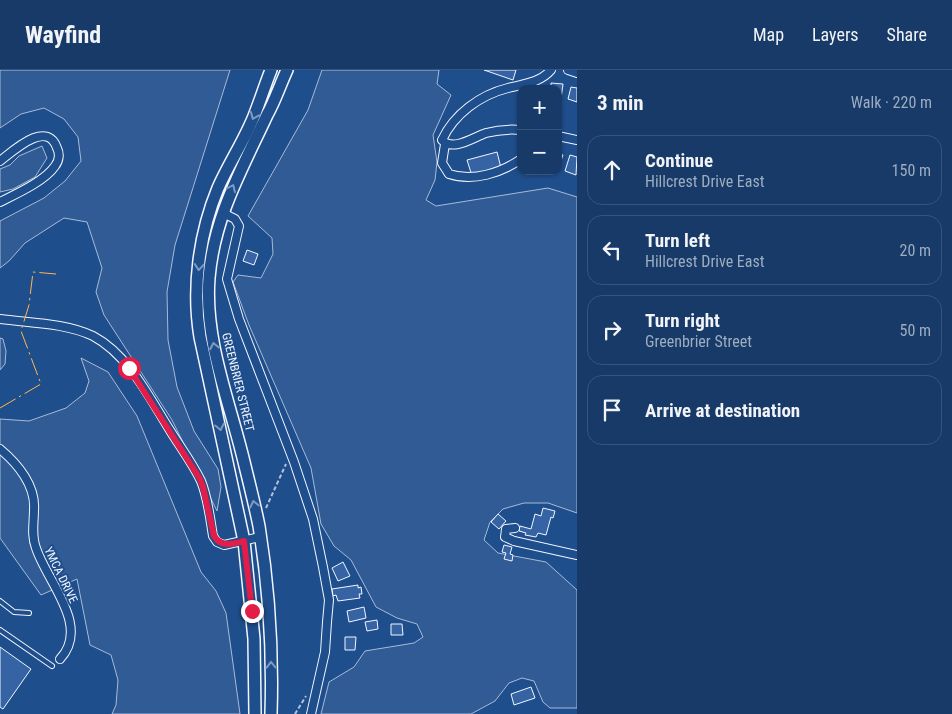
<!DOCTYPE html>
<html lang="en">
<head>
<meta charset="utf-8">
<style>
  body { margin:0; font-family:"Roboto Condensed",sans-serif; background:#20416f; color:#f1f3f6 }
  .controls { position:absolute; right:15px; top:15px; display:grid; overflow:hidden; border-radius:10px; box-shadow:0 1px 4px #0004 }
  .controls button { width:45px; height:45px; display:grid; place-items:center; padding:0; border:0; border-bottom:1px solid #36547d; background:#173a69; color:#f1f3f6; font:25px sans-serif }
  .stop { position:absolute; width:15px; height:15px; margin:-11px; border:4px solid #e11d48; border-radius:50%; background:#fff }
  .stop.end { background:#e11d48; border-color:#fff; box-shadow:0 1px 5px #0008 }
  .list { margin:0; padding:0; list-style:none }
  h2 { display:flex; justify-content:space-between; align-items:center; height:65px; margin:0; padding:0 20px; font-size:21px }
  h2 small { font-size:16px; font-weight:400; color:#9eadc0 }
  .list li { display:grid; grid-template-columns:32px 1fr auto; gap:15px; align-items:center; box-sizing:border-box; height:70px; margin:0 10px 10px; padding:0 10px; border:1px solid #36547d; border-radius:15px }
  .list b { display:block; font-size:19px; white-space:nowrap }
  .list p { margin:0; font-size:16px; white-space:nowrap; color:#9eadc0 }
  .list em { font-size:16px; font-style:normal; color:#9eadc0 }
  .icon { flex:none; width:28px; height:28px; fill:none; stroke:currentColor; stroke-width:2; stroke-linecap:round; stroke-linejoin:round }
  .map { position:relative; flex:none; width:577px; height:644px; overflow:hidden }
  header { display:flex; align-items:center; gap:30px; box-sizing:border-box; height:70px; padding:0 25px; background:#173a69; border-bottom:1px solid #36547d }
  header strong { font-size:24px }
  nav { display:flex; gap:28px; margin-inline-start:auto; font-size:18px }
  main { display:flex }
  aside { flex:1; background:#173a69 }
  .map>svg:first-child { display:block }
  .built { fill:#305b95; stroke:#a8bbd7 }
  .building { fill:#3563a3; stroke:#f2f6ff }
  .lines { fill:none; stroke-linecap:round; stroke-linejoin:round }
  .service-casing { stroke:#f2f6ff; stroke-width:6 }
  .minor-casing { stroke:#f2f6ff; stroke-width:10 }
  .secondary-casing { stroke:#f2f6ff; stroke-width:14 }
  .path { stroke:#b3c4dc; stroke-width:2; stroke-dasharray:4 2.5; stroke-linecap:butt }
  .service { stroke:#1f4e8c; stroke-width:4 }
  .minor { stroke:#1f4e8c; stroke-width:8 }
  .secondary { stroke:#1f4e8c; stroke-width:11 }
  .power { stroke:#ffb74d; stroke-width:1; stroke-dasharray:18 4 2.5 4; stroke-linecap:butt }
  .oneway { stroke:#7e9ac0 }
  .route { stroke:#e11d48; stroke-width:6 }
  .labels { text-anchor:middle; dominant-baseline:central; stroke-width:4; stroke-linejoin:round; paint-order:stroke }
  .street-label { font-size:12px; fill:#f2f6ff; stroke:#1f4e8c }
</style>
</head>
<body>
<header>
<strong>Wayfind</strong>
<nav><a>Map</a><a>Layers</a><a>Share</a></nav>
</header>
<main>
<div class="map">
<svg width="577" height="644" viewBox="0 0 577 644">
  <rect width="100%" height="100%" fill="#1f4e8c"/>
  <path class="built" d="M0,0H230L175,175L167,222L168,270L177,317L194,361L218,399L221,417L217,441L172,350L104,245L96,222L102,198L87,152L64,148L25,173L9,191L0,198V151L44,128L65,111L81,91L78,67L64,49L44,38L21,44L0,58Z
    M322,0H439L437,14L451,25L433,65L437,92L435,110L426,130L436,136L548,118L577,127V443L548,433H524L503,439L490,452L484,470L498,483L546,492L577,520V638H550L543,632L534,611L522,608L509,613L495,631L471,644H321L329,612L354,597L365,581L414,573L423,567L417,554L397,548L376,537L351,490L334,476L321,454L311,398L249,255L233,212L238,205L261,208L273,184L272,168L248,146L308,40Z
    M42,76L47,88L35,107L13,119L0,122V99L10,95L19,86Z
    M0,268L3,269L6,281L5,294L0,300Z
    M81,288L108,302L137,346L201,502L216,521L226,543L240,644H112L116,635L118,610L111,585L90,575L77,509L41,525L0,468V349L29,351L66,338L85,323L89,311Z"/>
  <path class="building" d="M484,0H516L513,10Z
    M551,13L563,14L561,29H558V19H551Z
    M571,17L577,18V32L568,29Z
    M497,82L501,98L472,106L467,90Z
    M558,83L563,85L558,99Z
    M570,85L577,87L576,105L565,101Z
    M247,180L258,184L254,195L243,191Z
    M543,438L555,441L553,448L551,447L546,465L538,463L536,467L525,465L526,463L519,461L520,456L531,459L535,444L541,446Z
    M498,444L506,451L499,459L491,452Z
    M504,475L512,477L510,484L513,485L512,491L504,489L506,483L502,482Z
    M343,492L350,506L338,511L332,498Z
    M358,515V518L361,517L362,524H359L360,528L338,531L336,525L333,526L332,519Z
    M364,537L366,548L349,552L347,541Z
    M377,550L378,559L367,561L365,552Z
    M391,554H402L403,565H391Z
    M345,567H356L355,580H345Z
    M0,577L31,599L3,639L0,637Z
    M531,617L535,628L514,635L511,624Z"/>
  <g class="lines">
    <g class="service-casing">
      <path id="service" d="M0,531L14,542L29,543
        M0,560L52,596"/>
    </g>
    <g class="minor-casing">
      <path id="minor" d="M568,0L577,3
        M521,60C509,59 497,60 486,63C474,67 453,82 442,70C454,44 480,25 508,18C523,14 540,13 551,0
        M558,66L577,70
        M445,74L442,93L449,104C473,112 501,103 521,89
        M0,91C13,81 47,49 57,78C60,84 59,91 55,96C45,111 16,124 0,132
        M223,143L235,149L239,156L227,209L239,249L294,392L313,449L323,497L329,530L327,552L325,582L311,644
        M0,249C30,253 66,253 93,266C129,285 150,329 171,362C181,378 193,394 201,411C208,428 210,448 213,466L217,472L224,475L260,467
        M0,379C18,394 36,416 34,440C34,453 31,465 36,478C47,512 91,556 60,589
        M515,458L506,459L505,467L514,471L577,485"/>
    </g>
    <g class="secondary-casing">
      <path id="secondary" d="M255,644L254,569L244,471L200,267C192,218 199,164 218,118C229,93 244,71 254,46C260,31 265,15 271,0
        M271,644C273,581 269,518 259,456C255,436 250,416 245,396C231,335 204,272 209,208C214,147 242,99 267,45C275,31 280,15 287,0"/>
    </g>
    <path class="path" d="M266,438L286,394
      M295,644L306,626"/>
    <use href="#service" class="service"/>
    <use href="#minor" class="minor"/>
    <use href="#secondary" class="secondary"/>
    <path class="power" d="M0,338L41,314L21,261L29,235L33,202L56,204"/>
  </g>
  <defs><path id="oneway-chevron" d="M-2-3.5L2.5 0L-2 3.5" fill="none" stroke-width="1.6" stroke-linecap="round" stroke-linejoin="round" transform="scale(1.25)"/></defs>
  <g class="oneway">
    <use href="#oneway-chevron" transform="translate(254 46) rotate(113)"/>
    <use href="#oneway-chevron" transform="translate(232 118) rotate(-65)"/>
    <use href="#oneway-chevron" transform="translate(199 197) rotate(95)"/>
    <use href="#oneway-chevron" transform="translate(214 276) rotate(-101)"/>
    <use href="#oneway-chevron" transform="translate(220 357) rotate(78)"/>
    <use href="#oneway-chevron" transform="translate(254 434) rotate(-103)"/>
    <use href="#oneway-chevron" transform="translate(271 595) rotate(-91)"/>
  </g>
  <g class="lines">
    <path class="route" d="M129,298L200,409L203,417L214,466C222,478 232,474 244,471L252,541"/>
  </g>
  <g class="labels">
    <g class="street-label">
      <text transform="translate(238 312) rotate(76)">GREENBRIER STREET</text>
      <text transform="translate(61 505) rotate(64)">YMCA DRIVE</text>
    </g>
  </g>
</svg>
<div class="controls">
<button>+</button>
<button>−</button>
</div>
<div class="stop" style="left:129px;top:298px"></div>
<div class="stop end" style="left:252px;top:541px"></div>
</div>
<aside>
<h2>3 min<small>Walk · 220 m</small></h2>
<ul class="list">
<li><svg class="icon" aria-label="ahead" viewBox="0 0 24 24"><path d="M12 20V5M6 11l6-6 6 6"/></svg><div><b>Continue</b><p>Hillcrest Drive East</p></div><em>150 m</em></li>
<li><svg class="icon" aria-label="left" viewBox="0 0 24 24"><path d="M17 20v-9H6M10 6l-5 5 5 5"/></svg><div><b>Turn left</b><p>Hillcrest Drive East</p></div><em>20 m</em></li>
<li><svg class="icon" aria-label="right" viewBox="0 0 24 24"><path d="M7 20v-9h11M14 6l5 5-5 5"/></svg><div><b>Turn right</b><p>Greenbrier Street</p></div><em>50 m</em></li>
<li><svg class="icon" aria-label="arrive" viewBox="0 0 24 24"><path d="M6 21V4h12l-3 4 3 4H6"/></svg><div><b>Arrive at destination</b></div></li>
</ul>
</aside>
</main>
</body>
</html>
